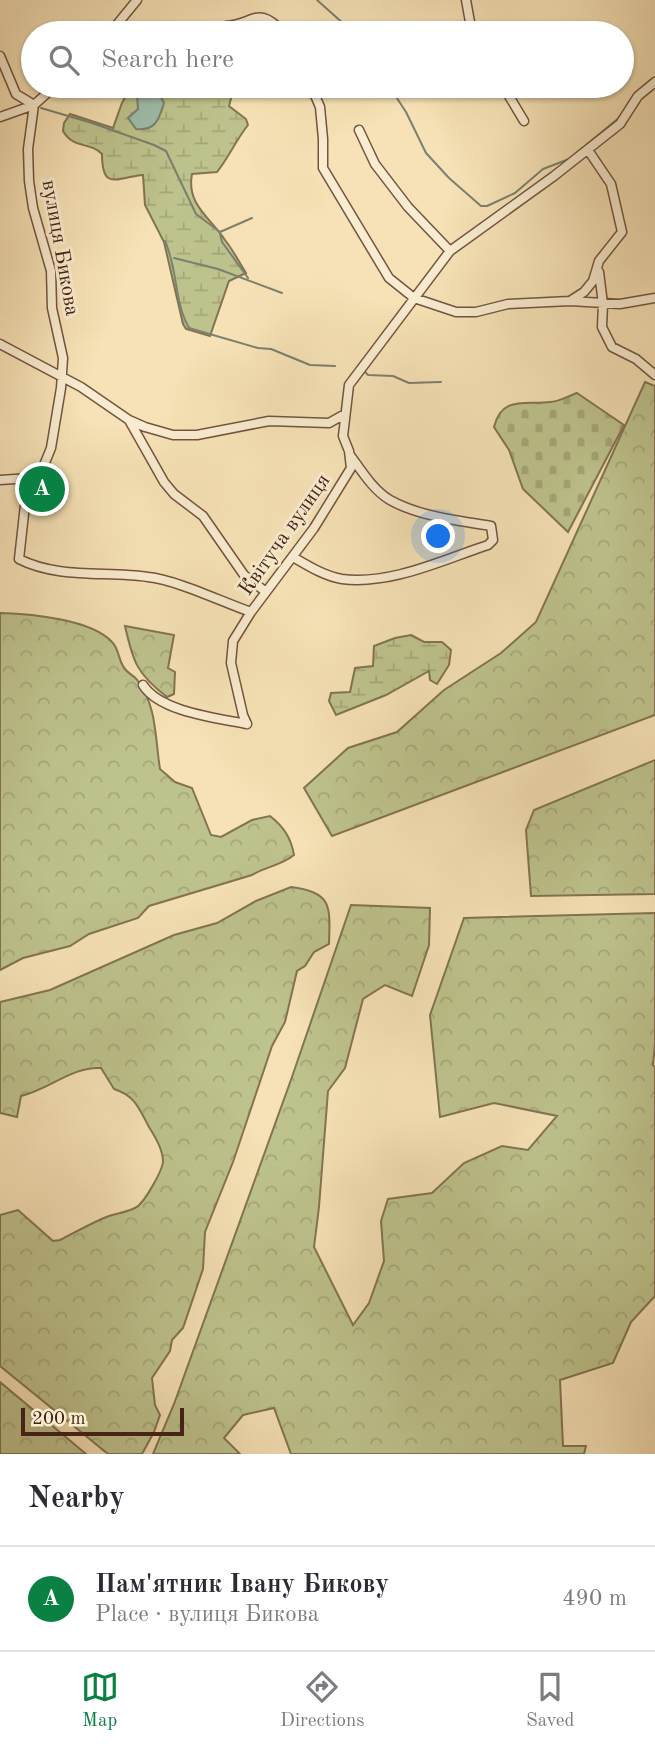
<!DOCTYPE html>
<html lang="en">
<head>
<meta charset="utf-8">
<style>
  body { margin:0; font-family:"Old Standard TT",serif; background:#f7f7f7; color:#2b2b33 }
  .scale { position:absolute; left:21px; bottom:18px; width:163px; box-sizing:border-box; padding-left:7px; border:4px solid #472416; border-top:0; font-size:19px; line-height:24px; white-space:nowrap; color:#472416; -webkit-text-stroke:5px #f9ecd0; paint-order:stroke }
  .you { position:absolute; left:439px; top:537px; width:24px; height:24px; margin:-18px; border:5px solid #fff; border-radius:50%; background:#1a73e8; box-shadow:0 0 0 10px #1a73e833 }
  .badge { display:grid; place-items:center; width:46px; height:46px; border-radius:50%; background:#0b8043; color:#fff; font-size:23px; font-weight:700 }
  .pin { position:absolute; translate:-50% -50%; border:4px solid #fff; box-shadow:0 2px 7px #0006 }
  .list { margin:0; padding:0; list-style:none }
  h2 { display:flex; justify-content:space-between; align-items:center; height:91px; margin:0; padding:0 28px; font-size:30px }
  h2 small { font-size:23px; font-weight:400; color:#7c7c81 }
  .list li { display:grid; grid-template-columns:46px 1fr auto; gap:21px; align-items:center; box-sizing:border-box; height:105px; padding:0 28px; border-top:2px solid #e1e1e2 }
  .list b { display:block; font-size:26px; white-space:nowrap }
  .list p { margin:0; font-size:23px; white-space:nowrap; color:#7c7c81 }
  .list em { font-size:23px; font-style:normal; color:#7c7c81 }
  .icon { flex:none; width:38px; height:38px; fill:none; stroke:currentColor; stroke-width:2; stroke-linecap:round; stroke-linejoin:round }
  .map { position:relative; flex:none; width:655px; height:1454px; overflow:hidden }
  .search { position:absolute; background:#fff; box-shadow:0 2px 5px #0004; left:21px; right:21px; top:21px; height:77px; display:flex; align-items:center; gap:18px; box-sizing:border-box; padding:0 24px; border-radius:38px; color:#7c7c81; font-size:26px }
  .sheet { height:196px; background:#fff }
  nav { display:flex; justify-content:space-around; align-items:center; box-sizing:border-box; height:98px; border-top:2px solid #e1e1e2; background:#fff; font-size:19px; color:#7c7c81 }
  nav a { display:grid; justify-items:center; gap:4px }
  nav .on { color:#0b8043 }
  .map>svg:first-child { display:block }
  .forest { fill:url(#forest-crowns); stroke:#827452; stroke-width:2 }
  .wetland { fill:url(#wetland-marsh); stroke:#827452; stroke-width:2 }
  .cemetery { fill:url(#cemetery-stones); stroke:#827452; stroke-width:2 }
  .water { fill:#9dbeab; stroke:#7b806f; stroke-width:2 }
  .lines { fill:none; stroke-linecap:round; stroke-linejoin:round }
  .stream { stroke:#7b806f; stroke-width:2 }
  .minor-casing { stroke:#73543e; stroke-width:11 }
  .minor { stroke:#f9ecd0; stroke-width:8 }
  .labels { text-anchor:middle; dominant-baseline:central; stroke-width:6; stroke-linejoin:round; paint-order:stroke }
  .street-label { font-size:21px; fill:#472416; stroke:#f9ecd0 }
</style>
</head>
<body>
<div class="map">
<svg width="655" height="1454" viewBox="0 0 655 1454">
  <defs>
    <pattern id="forest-crowns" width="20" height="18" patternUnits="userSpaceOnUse" patternTransform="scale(1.75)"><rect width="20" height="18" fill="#bec38d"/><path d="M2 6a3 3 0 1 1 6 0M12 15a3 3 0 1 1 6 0" fill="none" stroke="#a5a779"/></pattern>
    <pattern id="wetland-marsh" width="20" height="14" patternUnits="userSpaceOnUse" patternTransform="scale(1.75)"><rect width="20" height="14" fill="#bec38d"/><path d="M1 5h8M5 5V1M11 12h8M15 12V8" fill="none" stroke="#a5a779"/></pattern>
    <pattern id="cemetery-stones" width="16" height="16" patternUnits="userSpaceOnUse" patternTransform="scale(1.75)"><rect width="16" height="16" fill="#bec38d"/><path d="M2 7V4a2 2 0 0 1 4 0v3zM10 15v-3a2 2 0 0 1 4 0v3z" fill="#a5a779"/></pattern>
  </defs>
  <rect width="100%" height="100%" fill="#f6e2b6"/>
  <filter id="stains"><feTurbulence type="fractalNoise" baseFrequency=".00286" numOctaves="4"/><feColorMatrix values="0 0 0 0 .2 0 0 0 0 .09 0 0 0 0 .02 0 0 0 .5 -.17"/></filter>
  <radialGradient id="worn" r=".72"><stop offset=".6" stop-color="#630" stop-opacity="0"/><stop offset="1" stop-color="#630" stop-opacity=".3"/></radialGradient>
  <path class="forest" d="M645,382L655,386V715L332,836L304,788L348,748L397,732L444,690L501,653L536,622Z
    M0,613C31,614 91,619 112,642C119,649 118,658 123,666C126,673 134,675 138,681C157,707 155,738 160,769L175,782L192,788L211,835L221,837L252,820L270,816C284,827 291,838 294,855C282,865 265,867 252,875L149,906L138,918L89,934L70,946L23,958L0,970Z
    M125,626L174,635L168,668L175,672L174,694L167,697C137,674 133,662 125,626Z
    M655,760V894L531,896L526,830L534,810Z
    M291,887C333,892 330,907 329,944L314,952L305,966L297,971L285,1022L272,1046L233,1162L205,1232L203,1269L183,1328L172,1340L170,1351L152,1378L155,1405L160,1415L154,1432L142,1454H108L0,1366V1215L18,1210L53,1241L60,1240C76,1232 93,1222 109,1216C118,1213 127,1212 135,1208C144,1204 162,1171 163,1162C163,1149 155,1137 149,1127C139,1109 136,1096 114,1089L101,1068C73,1066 48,1090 21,1096L17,1117L0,1113V1002L50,990L174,935L217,923L256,901Z
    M351,905L430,908L429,945L412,996L385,985L363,999L345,1068L328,1091L319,1207L314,1247L353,1325L369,1303L384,1261L381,1221L388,1199L432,1193L464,1163L502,1146L528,1150L557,1116L494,1103L440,1117L430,1015L464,918L655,913V1044L653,1065L655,1067V1296L631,1322L613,1363L560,1380L563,1446H586L584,1454H291L274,1408L243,1415L224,1438L240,1454H153L174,1404L292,1077Z
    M0,1382L86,1454H0Z"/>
  <path class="wetland" d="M131,86H208L216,90L219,88L233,91L229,106L246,119L248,125C236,140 229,157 217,172L192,174C186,205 211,218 225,240C233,250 239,262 246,273L229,281L210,336L186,329L183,324L164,242L145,205L143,175C117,177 102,192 102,154C90,141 74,150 63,131L64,123L70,114L113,128L122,103Z
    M411,635L424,642H442L451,650L449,665L437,684L430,680L429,671L386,695L336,715L329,701L331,693L350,692L355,668L373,666L374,646L395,638Z"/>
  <path class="cemetery" d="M577,393L624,425L568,532L523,489L509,450L494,427C502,395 526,405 550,402C559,402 568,396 577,393Z"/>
  <path class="water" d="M148,89L160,95L164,103C159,119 156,131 136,129L128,118L138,109L137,93Z"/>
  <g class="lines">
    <path class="stream" d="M317,0L354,33
      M389,86L406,112L426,153L449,178L481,206H487L515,193L543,169L569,159L620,117
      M41,108L92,123L154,145L166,151L196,214L220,232L252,218
      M220,233L222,242L248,278
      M165,241C178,270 174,302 189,328L258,348L271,349L310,365L335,366
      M174,258L218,269L282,293
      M365,372L368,375L393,376L409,383L441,382"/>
    <g class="minor-casing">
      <path id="minor" d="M466,0L472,33
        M226,26C255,24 257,4 284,33
        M110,33L137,0
        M0,56L16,94L34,105
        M311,86L320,107L323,139V168L389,278L414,298L456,312H476L508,304L570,301L584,292L593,281L599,261L622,232L611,184L588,150
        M503,86L524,121
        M34,105L28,149L29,181L33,208L51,271L52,308L63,358L61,388L51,448L42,470L30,478L27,487L19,559C58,579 106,571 148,577C177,580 222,602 251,612
        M0,117L34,105L55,86
        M359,130L375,164L408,207L450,251
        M599,272L603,304L602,327L612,347L636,359L655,375
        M570,301L620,304L655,298
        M0,344L81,387L129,420L145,427L173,435H197L269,421L329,423L345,414
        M129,420L164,482L174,494L203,516L244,575L266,592
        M0,480L30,478
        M293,557C307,565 324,576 342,579C392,585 442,560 488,545L493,540L491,526C459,521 418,516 390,500C373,490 361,470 350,455
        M143,685C160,712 217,718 247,724
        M247,724L243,715L231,663L233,641L251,612L314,528L351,468L349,451L343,436L349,385L450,251L554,176L620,124L638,96L655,82"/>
    </g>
    <use href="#minor" class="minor"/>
  </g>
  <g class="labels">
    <g class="street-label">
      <text transform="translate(60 248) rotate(80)">вулиця Бикова</text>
      <text transform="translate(285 535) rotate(-55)">Квітуча вулиця</text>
    </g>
  </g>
  <rect width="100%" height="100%" filter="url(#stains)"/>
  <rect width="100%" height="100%" fill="url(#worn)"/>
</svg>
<div class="scale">200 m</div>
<div class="you"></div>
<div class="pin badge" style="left:42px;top:489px">A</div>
<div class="search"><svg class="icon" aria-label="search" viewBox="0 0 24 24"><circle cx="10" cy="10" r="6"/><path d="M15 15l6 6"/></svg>Search here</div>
</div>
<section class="sheet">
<h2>Nearby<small></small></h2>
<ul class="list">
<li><span class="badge">A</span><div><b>Пам'ятник Івану Бикову</b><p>Place · вулиця Бикова</p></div><em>490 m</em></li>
</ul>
</section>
<nav>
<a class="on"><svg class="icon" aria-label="map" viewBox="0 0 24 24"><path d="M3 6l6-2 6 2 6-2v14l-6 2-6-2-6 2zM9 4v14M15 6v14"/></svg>Map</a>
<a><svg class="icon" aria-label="directions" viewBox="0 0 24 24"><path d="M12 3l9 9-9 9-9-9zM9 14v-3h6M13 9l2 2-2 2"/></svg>Directions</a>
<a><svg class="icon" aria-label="saved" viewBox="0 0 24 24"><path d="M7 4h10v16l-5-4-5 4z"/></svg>Saved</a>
</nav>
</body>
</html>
